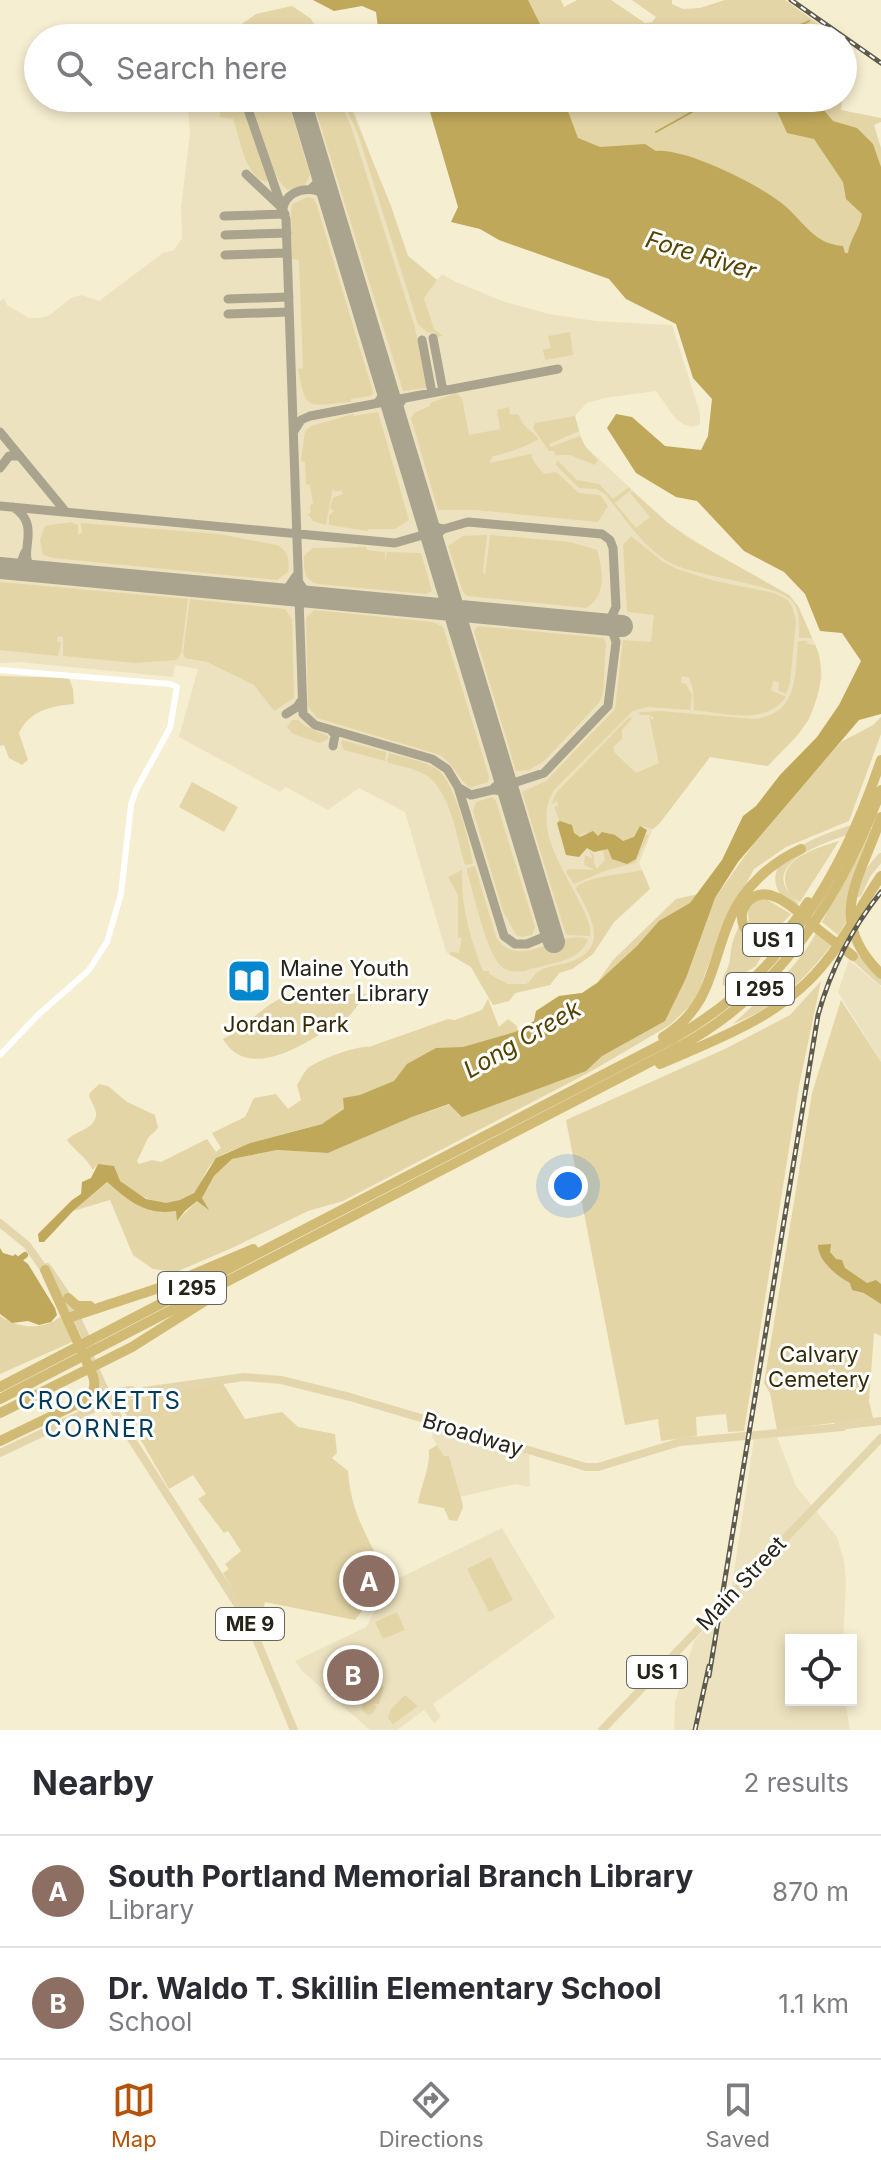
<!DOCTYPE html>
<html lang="en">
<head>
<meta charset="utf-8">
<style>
  body { margin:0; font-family:Inter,sans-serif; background:#f2f2f3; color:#2b2b33 }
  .controls { position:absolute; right:24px; bottom:24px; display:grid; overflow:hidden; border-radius:0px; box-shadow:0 4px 12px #0003 }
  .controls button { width:72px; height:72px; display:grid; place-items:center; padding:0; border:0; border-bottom:2px solid #e1e1e2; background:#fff; color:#2b2b33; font:40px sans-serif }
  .you { position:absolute; left:568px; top:1186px; width:28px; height:28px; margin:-20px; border:6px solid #fff; border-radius:50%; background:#1a73e8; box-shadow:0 0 0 12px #1a73e833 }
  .badge { display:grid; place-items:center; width:52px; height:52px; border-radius:50%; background:#b45309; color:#fff; font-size:26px; font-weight:700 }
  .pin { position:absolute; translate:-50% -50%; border:4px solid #fff; box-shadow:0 2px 8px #0006 }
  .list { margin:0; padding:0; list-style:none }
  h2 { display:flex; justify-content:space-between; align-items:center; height:104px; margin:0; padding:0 32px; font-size:34px }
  h2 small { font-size:26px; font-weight:400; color:#7c7c81 }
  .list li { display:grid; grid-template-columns:52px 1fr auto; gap:24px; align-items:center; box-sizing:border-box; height:112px; padding:0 32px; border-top:2px solid #e1e1e2 }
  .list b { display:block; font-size:30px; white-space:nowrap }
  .list p { margin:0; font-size:26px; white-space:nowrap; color:#7c7c81 }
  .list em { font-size:26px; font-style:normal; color:#7c7c81 }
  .icon { flex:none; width:44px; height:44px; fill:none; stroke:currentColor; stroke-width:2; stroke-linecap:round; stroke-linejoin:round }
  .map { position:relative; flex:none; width:881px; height:1730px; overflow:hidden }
  .search { position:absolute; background:#fff; box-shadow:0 4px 12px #0003; left:24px; right:24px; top:24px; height:88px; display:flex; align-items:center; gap:20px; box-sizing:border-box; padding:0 28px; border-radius:44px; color:#7c7c81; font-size:30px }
  .sheet { height:328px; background:#fff }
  nav { display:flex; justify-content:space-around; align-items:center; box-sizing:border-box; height:112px; border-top:2px solid #e1e1e2; background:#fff; font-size:22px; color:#7c7c81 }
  nav a { display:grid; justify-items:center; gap:4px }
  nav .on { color:#b45309 }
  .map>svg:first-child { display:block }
  .built { fill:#ede2bf }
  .green { fill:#e3d5a6 }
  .water { fill:#bfa85a }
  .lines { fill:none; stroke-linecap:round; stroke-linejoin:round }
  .stream { stroke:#bfa85a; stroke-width:2 }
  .river { stroke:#bfa85a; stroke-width:6 }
  .taxiway { stroke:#aaa48e; stroke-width:9 }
  .runway { stroke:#aaa48e; stroke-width:22 }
  .minor { stroke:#fff; stroke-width:6 }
  .major { stroke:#e3d6ac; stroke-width:8 }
  .highway { stroke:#d1bb74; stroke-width:10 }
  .rail-casing { stroke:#5f5b4b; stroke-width:5 }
  .rail { stroke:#fff; stroke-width:2; stroke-dasharray:6; stroke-linecap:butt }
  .labels { text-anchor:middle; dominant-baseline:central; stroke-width:6; stroke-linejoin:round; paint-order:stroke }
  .shield { fill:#fff; stroke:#67655d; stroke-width:2 }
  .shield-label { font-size:20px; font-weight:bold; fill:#262318 }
  .poi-label { font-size:22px; fill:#262318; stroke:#fff; text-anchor:start }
  .park-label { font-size:22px; fill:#342a06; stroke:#fff }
  .street-label { font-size:22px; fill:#262318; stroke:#fff }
  .water-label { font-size:24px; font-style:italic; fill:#534301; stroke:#fff }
  .neighbourhood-label { font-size:24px; letter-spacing:2px; fill:#033b5e; stroke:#fff }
</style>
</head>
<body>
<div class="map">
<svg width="881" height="1730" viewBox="0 0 881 1730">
  <rect width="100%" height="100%" fill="#f6eed1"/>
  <path class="built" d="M187,98H349L408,256L437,280L442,274L456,282L505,302L549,314L596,321L672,325L700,413V424L693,427L683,424L675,418L656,391L605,398L587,403L575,416L583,444L668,523L718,556L789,595L798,606L819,653L822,677L809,720L768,766L710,757L659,824L653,829L639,863L650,889L614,922L593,954L572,969L559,973L550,985L515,993L509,1001L493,1005L471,967L446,952L405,812L359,788L328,810L286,787L280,792L179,737L198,669L175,665L173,677L19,662L0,663V301L4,298L7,305L29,318H40L50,315L71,298L81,295L99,301L163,253L174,250L182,238L181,207L190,133Z
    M849,960L881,987V1062L838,992Z
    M435,1426L529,1454L530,1487L515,1484L460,1497L449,1457L444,1456L432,1437Z
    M777,1437L796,1486L837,1537L844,1561L846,1583L843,1640H791V1700H845L850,1730H674L675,1702L694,1641L729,1604L754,1439Z
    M502,1528L555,1617L433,1704L441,1717L434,1723L424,1710L397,1730H370L302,1671L295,1661L366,1627L391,1582Z"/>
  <path class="green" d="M513,0H561L564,7L577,0H611L645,23L652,22L656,17L632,0H672V4L683,9L700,8L725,0H785L838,38H530Z
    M292,6L310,18L324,38H299L292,33L274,38H230L236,34V28L256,14Z
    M219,98H239L268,178L267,182C245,178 240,138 233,119L220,117Z
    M248,98H287L310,175L305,185L288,190C271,180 255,119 248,98Z
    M312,98H338L351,126L415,328L427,388L403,391Z
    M342,98H347L391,206L408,256L437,280L424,298L434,329L443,336L437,337L434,332L428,333L418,324L359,137Z
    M548,98H842L841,110L881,118V122L874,125L881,148V316L620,229Z
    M308,197L314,199L317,206L373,392L371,396L351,399V402C309,405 306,414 298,369L303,368L299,260L292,259L291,212L292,204Z
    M570,332L573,355L545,360L543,350L551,348L548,336Z
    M456,393L462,398L469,435L500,429L497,410L509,407L510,415L518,414L523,424L539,439C526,446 508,454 493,456L489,463L531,454L534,462L544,474L556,472L579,493L600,495L608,506L598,522L476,510H438L411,418L414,413L430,406V403Z
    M378,412L409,520L395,529H368V531L329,525V515L334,511L330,508L333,498L343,494L341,490L335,492L333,488L326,525L313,521L308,514L311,513L310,505L313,504L310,485L306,484L305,462L301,461L305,431L311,426L353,414L354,416Z
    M575,416L579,431L549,444L551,447L580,436L587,449L598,460L595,465L570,455H555L554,451H549L533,428L535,423Z
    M557,460L577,480L599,484L613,499L629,487L631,490L615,503L636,528L650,517L630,493L632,491L668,523L690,539L789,595L798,606L812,638H799C799,625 801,613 793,602C781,585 701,577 675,565C646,552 625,518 605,494L597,489L579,488L556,465Z
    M71,522L78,525V535L82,532L81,523L219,534L276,545C288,549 290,561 288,572L277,580L53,558L43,555L40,540L45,526Z
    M487,535L483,571L485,576L490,535L570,542L597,550C603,571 607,596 586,608L467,596L463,592L448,546L463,536Z
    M631,536L662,561L677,569L715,581L774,593L788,600L793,609L796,622L790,683L786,694L778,690L779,682L773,681L771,690L786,697C764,726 725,713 694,710L693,689L689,678L682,676L681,683L686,684L692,695L690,710L647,707L633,711L554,790C527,834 579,887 590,927V936L566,935L522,792L546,781L615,709L623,640L651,642L654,615L627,612L623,545Z
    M366,547L367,550L385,552V563L387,552L421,553L432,591L426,594L318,584C303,580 304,569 304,556L313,548Z
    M0,582L188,599L181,653L177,660L135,663L63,656V637L58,636L57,641L61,643L58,656L0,650Z
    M190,599L285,609L292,619L294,698L274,711L254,685L207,662L185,658L183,653Z
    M314,610L433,622L443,627L489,776L488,782L470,788C461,782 454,765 440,755L317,718L308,706L306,618Z
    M478,626L604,638L606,644L603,693L599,703L544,761L529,770L516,771L474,631Z
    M798,641H809L805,643L815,645C826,668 820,695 809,718C801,735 781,751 768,766L710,757L659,824L653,829L640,826L634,838L623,841L585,833L577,837L560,821L557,823L559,819L554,807L558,806V803L556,801L551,805L556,793L628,718L631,717L632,719L622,730V739L613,747L615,753L636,773L659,763L649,716L652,720L654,718L649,715H640L639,712L661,711L752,719C798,716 795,677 798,641Z
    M0,676L69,678L73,689L74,704C51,706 29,711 19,733L28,760L22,765L9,758L4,745L0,746Z
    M881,717V734L849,821L786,847L754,869L722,929L695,1001L670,1025L590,1072L343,1201L308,1211L232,1248L176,1272L153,1269L133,1255L110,1200L73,1211L107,1182C125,1199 151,1216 176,1211L178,1220L198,1200L207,1208L202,1198L214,1176L232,1159L277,1150L328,1153L412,1117L487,1092L700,934L715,898L764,829L841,742L873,725Z
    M292,720H298L305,726L328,736V739L320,743L293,734L287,727Z
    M342,740L386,752L385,761L344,750L341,744Z
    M389,753C405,758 424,760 438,770C455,783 470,843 473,864L465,865C456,836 451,790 424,774C413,768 399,766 387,762Z
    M192,782L238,807L224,832L179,807Z
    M492,797L496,801L535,927L532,935L522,937L516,935L503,911L473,811L476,802Z
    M873,828L847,920L838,935L822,922L870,829Z
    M646,835H649L635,863L607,870L574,884L566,872L568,869L595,870L584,865L585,855L593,859L589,851L594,855V863L597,869L605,860L603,849H609L618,862L636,859Z
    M839,841L800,902C793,898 789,895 787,888C775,859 820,847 839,841Z
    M475,866L496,937C519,973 559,928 588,939C580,964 545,963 525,971C516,972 507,972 501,966C486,952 474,894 467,872V868Z
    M462,870C461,907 469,935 483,971H489V974L508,984H526C532,981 533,975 539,971C547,966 561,965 570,962C611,948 590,914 576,889L577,886C598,874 617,876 642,870L650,889L614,922L593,954L572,969L559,973L550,985L515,993L509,1001L493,1005L471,967L449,954L451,952L459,953L462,938L458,937V895L448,877Z
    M698,894L693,913L492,1078L250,1143C240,1148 224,1152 216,1159C206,1167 203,1181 195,1191C166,1225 121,1182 98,1164L93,1170C84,1155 77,1153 67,1140C75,1131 97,1129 96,1113C95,1106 90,1101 89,1094L99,1084L108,1086L127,1102L155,1115L158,1128L148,1138L137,1161L139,1164L152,1160L161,1162L207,1139L216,1152L221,1148L212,1133L245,1117L254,1098L276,1094L288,1109L301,1100L297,1085C300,1080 304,1072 308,1068C317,1061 357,1045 369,1047L448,1019L455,1020L482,1010L488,999L499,1027L508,1019L517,1026V1031L534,1021L536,1011L559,996L582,993L597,983L613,960L676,899Z
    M766,899L791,914L777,929L758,935L749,929L748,909L755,901Z
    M739,926L746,941L759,950L762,955L756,966L723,986C721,975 729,970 730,959C732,944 732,941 739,926Z
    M816,933L832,944C803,982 778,1006 733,1024C763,996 797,969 816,933Z
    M821,981L799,1086L744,1431L728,1432L726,1414L696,1417L697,1436L661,1441L658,1419L625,1425L566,1120L727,1048L790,1015Z
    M303,992L366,994C361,1000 356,1008 351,1014C344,1022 333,1026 324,1032C296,1049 246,1079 223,1039C251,1025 269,995 303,992Z
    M841,1000L881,1062V1336L874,1333L869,1401L873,1418L777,1430L770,1393L764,1383L812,1093Z
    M0,1316C17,1328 42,1331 60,1317L65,1322L72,1342L0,1374Z
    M222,1382L245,1419L282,1412L298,1427L335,1434L337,1453L332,1458L348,1471C351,1516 370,1539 387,1578L355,1620L265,1602L263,1610L270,1629L258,1634L223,1573L229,1569L225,1564L241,1551L228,1531L224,1533L198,1499L206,1494L193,1475L169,1489L123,1409L124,1402L127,1400Z
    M437,1445L444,1456H449L462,1502L463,1508L457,1521L449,1520L444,1508L418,1503C421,1485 430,1469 429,1450Z
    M491,1557L513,1600L489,1612L467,1569Z
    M397,1612L405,1630L383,1639L375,1622Z
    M381,1684L384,1688L379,1704H374L377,1707L372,1714L368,1715L362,1710L364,1693Z
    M405,1695L418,1706L393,1724L388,1718L391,1709Z"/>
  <path class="water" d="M313,0H528L547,38H392L378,27L376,12L362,6L334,11Z
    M426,98H563L578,138L600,147L645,144L656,151C686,148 760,185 784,205C804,222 814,244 843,246L845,253H848C850,238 860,229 862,214L846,199L843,182L814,139L787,133L771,98H787L822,108L833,121L857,128L873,144L881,167V714L859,720L738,862L715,898L686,978L665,1021L602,1056L586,1071L462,1117L449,1104L412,1117L328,1153L277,1150L232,1159L214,1176L202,1198L209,1210L197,1201L185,1211L177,1221L176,1211C146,1216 129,1201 107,1182L73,1211L44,1242H39L38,1234L72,1200L81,1194L82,1182L91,1178L98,1164L114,1166L120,1181L146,1199L166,1203L180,1200L194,1193L216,1158L250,1143L322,1124L344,1109L343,1098L360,1095L394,1081L407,1064L436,1048L463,1047L515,1032L534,1021L536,1011L559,996L582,993L597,983L637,946L659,921L690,903L722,860L743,816L756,806L780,775L817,737L839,705L861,661L842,633L820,631L805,594L784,572L744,551L697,501L676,497L636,473L607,428L616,414L632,417L665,446L701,450L708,436L712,399L693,378L676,324L626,299L609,279L499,240L480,229L451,222L458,207Z
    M560,821L572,825L574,833L580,837L593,831L598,836L602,832L615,835L623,841L634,837L640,826L647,830L636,859L627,864L612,859L608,849L594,852L587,848L579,857L566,855L557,823Z
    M831,1244L830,1252L836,1259L842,1260L845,1268L867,1283L876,1280L881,1284V1304L864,1293L852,1290L850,1283C837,1276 818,1261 818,1245Z
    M0,1248L3,1253L13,1256L15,1254L28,1264L55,1308L57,1315L51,1322L39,1325L28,1321L12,1323L0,1314Z"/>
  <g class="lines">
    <path class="stream" d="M725,28L735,38
      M769,38C779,27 796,29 809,21
      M703,105L714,98
      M656,132L699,108"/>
    <path class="river" d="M21,1258L25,1255"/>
    <path class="taxiway" d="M244,98L286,219L303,714L315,725L432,759L447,769L458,787L504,936L515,944H527L544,937L548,923
      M246,174L282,208
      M311,189L319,181L320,169
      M283,209C285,188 318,183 329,199
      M224,216L285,214
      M225,235L287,233
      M225,255L287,253
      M228,299L289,297
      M228,314L289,312
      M433,338L443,391
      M422,340L432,393
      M378,402L385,393L384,380
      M395,417L397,407L403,399
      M294,431L301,420L310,416L558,369
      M0,432L66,512
      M0,468L9,456H20
      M0,506L395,543L468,522L602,534L610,540L613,548L616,607L610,620L599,623
      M13,507C47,528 9,560 39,572
      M425,519L432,526L443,529L435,536L434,548
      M7,569L20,565L25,552
      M298,581L305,591L316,598
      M271,593L287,589L296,576
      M286,714L297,707L301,701
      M331,730L335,735L333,746
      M459,788L471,795L492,790L501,781L502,770
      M492,790L544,773L608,706L616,642L612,630L599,623
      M495,790L503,791L510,799"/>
    <path class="runway" d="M280,36L281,38
      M299,98L554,942
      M0,568L622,626"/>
    <path class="minor" d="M0,670L170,684L177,687L170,728L136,790L131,805L121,894L107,942L89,970L38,1015L0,1055"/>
    <path class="major" d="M858,893L867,874L881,857
      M794,904C742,857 842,833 871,823
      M849,952L881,981
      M0,1223L27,1245L48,1275
      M47,1267L65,1293L90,1346
      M87,1351L114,1410L130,1437L250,1624L294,1730
      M80,1407L111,1393L131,1390
      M838,1426L881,1421
      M0,1453L114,1399L144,1391L244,1377L281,1380L350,1397L586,1467H598L680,1442L843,1427
      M602,1730L881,1438"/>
    <path class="highway" d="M881,817C861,879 824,917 881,974
      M808,902C797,918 781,948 758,940C752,937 747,933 744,927C741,920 741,911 746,904C767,876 802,916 819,930C830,939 842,947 853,956
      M663,1037C713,1006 710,964 731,917C744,887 772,862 801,849
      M660,1064C722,1037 785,1015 827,960C848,934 862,903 881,876
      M68,1298L77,1306H90
      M71,1317L168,1285L253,1249
      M0,1387L674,1038C782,978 843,874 881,760
      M0,1399L677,1048C780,993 841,897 881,790
      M0,1413L132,1347L219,1292
      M0,1441L81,1402C92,1396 97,1389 93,1376L45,1270"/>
    <g class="rail-casing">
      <path id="rail" d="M791,0L881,63
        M709,1676L818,1015C831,969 851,929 881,892
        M695,1730L709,1666"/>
    </g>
    <use href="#rail" class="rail"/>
  </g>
  <defs>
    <g id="library-square" transform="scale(2.3)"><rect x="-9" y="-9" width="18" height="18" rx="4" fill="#0487ce" stroke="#fff"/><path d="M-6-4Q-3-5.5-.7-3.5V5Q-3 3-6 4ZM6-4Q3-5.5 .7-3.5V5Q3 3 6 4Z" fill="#fff"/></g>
  </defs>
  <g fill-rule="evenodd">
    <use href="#library-square" x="249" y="981"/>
  </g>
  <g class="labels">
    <g class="shield">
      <rect x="743" y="924" width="60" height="32" rx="6"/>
      <rect x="726" y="973" width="68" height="32" rx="6"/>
      <rect x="158" y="1272" width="68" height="32" rx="6"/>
      <rect x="216" y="1608" width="68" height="32" rx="6"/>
      <rect x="627" y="1656" width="60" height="32" rx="6"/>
    </g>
    <g class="shield-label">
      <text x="773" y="940">US 1</text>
      <text x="760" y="989">I 295</text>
      <text x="192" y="1288">I 295</text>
      <text x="250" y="1624">ME 9</text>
      <text x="657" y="1672">US 1</text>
    </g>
    <g class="poi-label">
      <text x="280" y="968">Maine Youth<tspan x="280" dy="25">Center Library</tspan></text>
    </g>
    <g class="park-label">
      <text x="286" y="1024">Jordan Park</text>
      <text x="819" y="1354">Calvary<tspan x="819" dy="25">Cemetery</tspan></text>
    </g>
    <g class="street-label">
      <text transform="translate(473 1434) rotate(17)">Broadway</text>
      <text transform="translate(741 1583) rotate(-47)">Main Street</text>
    </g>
    <g class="water-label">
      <text transform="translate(701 255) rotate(17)">Fore River</text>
      <text transform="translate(522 1039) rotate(-30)">Long Creek</text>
    </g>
    <g class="neighbourhood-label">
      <text x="100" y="1400">CROCKETTS<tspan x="100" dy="28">CORNER</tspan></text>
    </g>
  </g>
</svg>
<div class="controls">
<button><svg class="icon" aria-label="locate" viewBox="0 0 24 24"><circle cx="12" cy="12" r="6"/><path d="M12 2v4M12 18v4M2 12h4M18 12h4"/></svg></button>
</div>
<div class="you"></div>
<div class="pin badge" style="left:369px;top:1581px;background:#8d6e63">A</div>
<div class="pin badge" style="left:353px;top:1675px;background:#8d6e63">B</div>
<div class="search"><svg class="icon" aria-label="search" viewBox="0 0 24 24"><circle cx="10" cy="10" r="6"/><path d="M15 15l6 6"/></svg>Search here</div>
</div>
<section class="sheet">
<h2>Nearby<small>2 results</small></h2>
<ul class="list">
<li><span class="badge" style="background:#8d6e63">A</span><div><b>South Portland Memorial Branch Library</b><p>Library</p></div><em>870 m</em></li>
<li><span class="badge" style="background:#8d6e63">B</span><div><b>Dr. Waldo T. Skillin Elementary School</b><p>School</p></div><em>1.1 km</em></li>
</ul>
</section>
<nav>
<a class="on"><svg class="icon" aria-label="map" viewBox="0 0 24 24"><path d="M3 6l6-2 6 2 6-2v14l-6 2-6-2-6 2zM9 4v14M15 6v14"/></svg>Map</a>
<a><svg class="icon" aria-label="directions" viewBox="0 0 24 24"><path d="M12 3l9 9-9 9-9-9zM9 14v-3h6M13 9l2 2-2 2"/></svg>Directions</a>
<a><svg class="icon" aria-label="saved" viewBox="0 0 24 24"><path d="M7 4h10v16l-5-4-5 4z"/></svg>Saved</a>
</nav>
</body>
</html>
